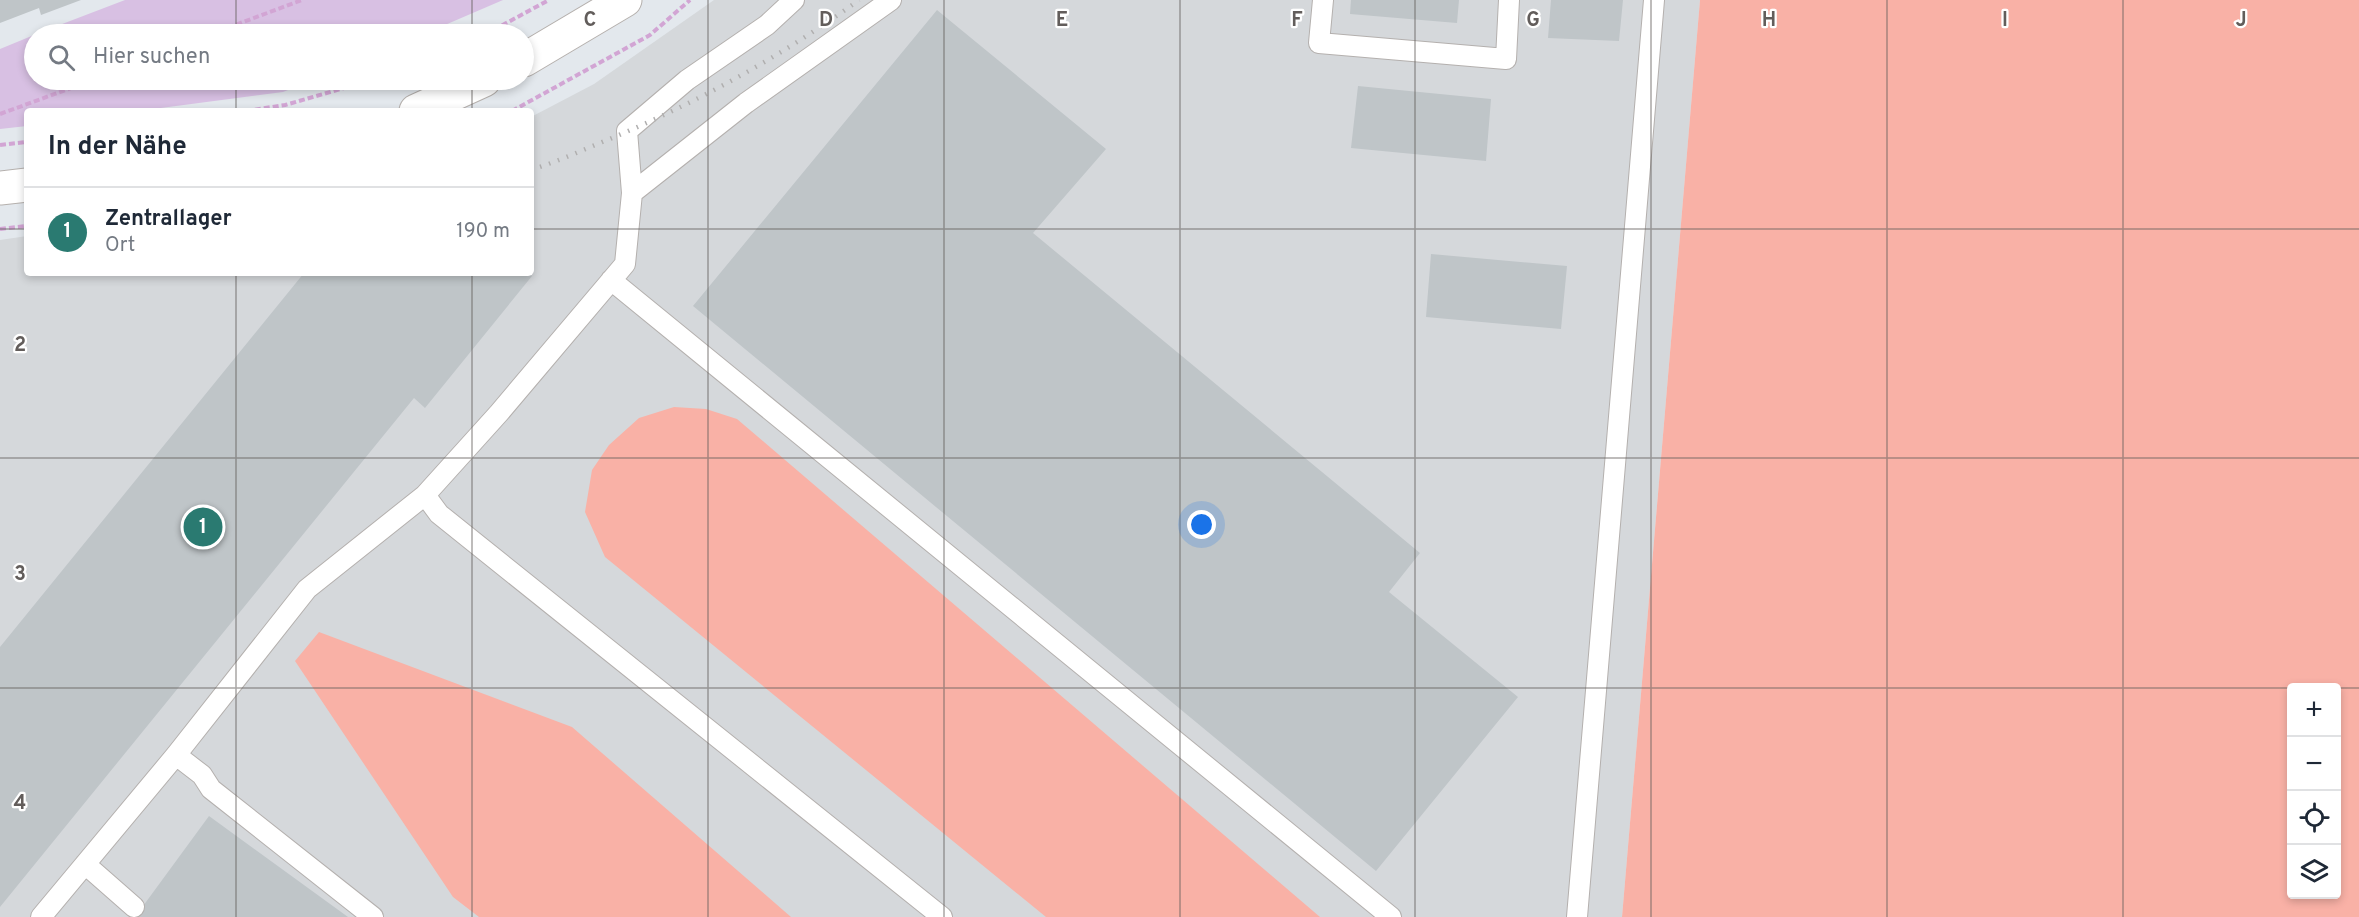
<!DOCTYPE html>
<html lang="de">
<head>
<meta charset="utf-8">
<style>
  body { margin:0; font-family:Overpass,sans-serif; background:#f2f2f3; color:#1f2937 }
  .controls { position:absolute; right:18px; bottom:18px; display:grid; overflow:hidden; border-radius:6px; box-shadow:0 3px 9px #0003 }
  .controls button { width:54px; height:54px; display:grid; place-items:center; padding:0; border:0; border-bottom:2px solid #e0e1e3; background:#fff; color:#1f2937; font:30px sans-serif }
  .you { position:absolute; left:1202px; top:525px; width:21px; height:21px; margin:-15px; border:4px solid #fff; border-radius:50%; background:#1a73e8; box-shadow:0 0 0 9px #1a73e833 }
  .badge { display:grid; place-items:center; width:39px; height:39px; border-radius:50%; background:#2a7a71; color:#fff; font-size:20px; font-weight:700 }
  .pin { position:absolute; translate:-50% -50%; border:3px solid #fff; box-shadow:0 2px 6px #0006 }
  .list { margin:0; padding:0; list-style:none }
  h2 { display:flex; justify-content:space-between; align-items:center; height:78px; margin:0; padding:0 24px; font-size:26px }
  h2 small { font-size:20px; font-weight:400; color:#747a83 }
  .list li { display:grid; grid-template-columns:39px 1fr auto; gap:18px; align-items:center; box-sizing:border-box; height:90px; padding:0 24px; border-top:2px solid #e0e1e3 }
  .list b { display:block; font-size:22px; white-space:nowrap }
  .list p { margin:0; font-size:20px; white-space:nowrap; color:#747a83 }
  .list em { font-size:20px; font-style:normal; color:#747a83 }
  .icon { flex:none; width:33px; height:33px; fill:none; stroke:currentColor; stroke-width:2; stroke-linecap:round; stroke-linejoin:round }
  .map { position:relative; flex:none; width:2359px; height:917px; overflow:hidden }
  .search { position:absolute; background:#fff; box-shadow:0 3px 9px #0003; left:24px; top:24px; width:510px; height:66px; display:flex; align-items:center; gap:15px; box-sizing:border-box; padding:0 21px; border-radius:33px; color:#747a83; font-size:22px }
  .panel { position:absolute; background:#fff; box-shadow:0 3px 9px #0003; left:24px; top:108px; width:510px; height:168px; border-radius:6px }
  .map>svg:first-child { display:block }
  .industrial { fill:#d5d8db }
  .green { fill:#d8c0e3 }
  .water { fill:#f9b1a6; fill-rule:evenodd }
  .building { fill:#bfc5c8 }
  .lines { fill:none; stroke-linecap:round; stroke-linejoin:round }
  .lane-casing { stroke:#b4b0ae; stroke-width:22 }
  .secondary-casing { stroke:#b5b0ad; stroke-width:35 }
  .path { stroke:#d2a5d4; stroke-width:4; stroke-dasharray:6 3; stroke-linecap:butt }
  .lane { stroke:#fff; stroke-width:20 }
  .secondary { stroke:#fff; stroke-width:33 }
  .rail { stroke:#b0afaf; stroke-width:4.5; stroke-dasharray:1.5 8; stroke-linecap:butt }
  .grid { fill:none; stroke:#625d5b; stroke-width:1.5; stroke-opacity:0.55 }
  .grid-label { font-size:20px; text-anchor:middle; font-weight:bold; fill:#625d5b; stroke:#fff; stroke-width:4.5; stroke-linejoin:round; paint-order:stroke }
</style>
</head>
<body>
<div class="map">
<svg width="2359" height="917" viewBox="0 0 2359 917">
  <rect width="100%" height="100%" fill="#e3e8ed"/>
  <path class="industrial" d="M714,0H1700L1622,917H0V240L27,236V273H531V117L594,84Z"/>
  <path class="green" d="M125,0H503L424,34H36Z
    M34,35V80H313L283,92L138,111H27V126L0,129V49Z"/>
  <path class="water" d="M1700,0H2359V917H1622ZM2292,688H2336V894H2292Z
    M674,407L706,409L737,419L1320,917H1046L605,557L585,512L592,470L609,445L639,418Z
    M319,632L572,727L791,917H479L453,897L295,661Z"/>
  <path class="building" d="M0,0H81L41,15L39,8L0,23Z
    M1351,0H1459L1457,23L1350,14Z
    M1551,0H1623L1619,41L1548,38Z
    M937,10L1106,149L1033,233L1420,553L1389,592L1518,697L1376,871L693,306Z
    M1358,86L1491,99L1486,161L1351,148Z
    M1431,254L1567,266L1561,329L1426,317Z
    M304,273H528L532,276L425,408L414,398L0,907V647Z
    M209,816L348,917H135Z"/>
  <g class="lines">
    <g class="lane-casing">
      <path id="lane" d="M1323,0L1319,43L1506,59L1509,0
        M632,193L627,131L687,80L767,25L794,0
        M611,280L1391,917
        M425,495L439,514L942,917
        M176,755L202,775L211,789L373,917
        M85,864L134,907
        M41,917L176,755L307,589L425,495L499,413L625,264L632,193L746,103L891,0
        M1577,917L1654,0"/>
    </g>
    <g class="secondary-casing">
      <path id="secondary" d="M524,60L625,0
        M416,111L484,80
        M0,188L27,185"/>
    </g>
    <path class="path" d="M211,34L302,0
      M486,34L549,0
      M246,111L285,105L372,80
      M512,111L650,35L690,0
      M0,114L93,80
      M0,145L27,142
      M0,229L27,226"/>
    <use href="#lane" class="lane"/>
    <use href="#secondary" class="secondary"/>
    <path class="rail" d="M531,170C559,161 585,149 612,138C700,101 782,56 859,0"/>
  </g>
  <path class="grid" d="M236,0V34M472,0V34M708,0V917M944,0V917M1180,0V917M1415,0V917M1651,0V917M1887,0V917M2123,0V917M236,80V111M472,80V111M0,229H27M531,229H2359M236,273V917M472,273V917M0,458H2359M0,688H2292M2336,688H2359"/>
  <g class="grid-label">
    <text x="590" y="26">C</text>
    <text x="826" y="26">D</text>
    <text x="1062" y="26">E</text>
    <text x="1297" y="26">F</text>
    <text x="1533" y="26">G</text>
    <text x="1769" y="26">H</text>
    <text x="2005" y="26">I</text>
    <text x="2241" y="26">J</text>
    <text x="20" y="351">2</text>
    <text x="20" y="580">3</text>
    <text x="20" y="809">4</text>
  </g>
</svg>
<div class="controls">
<button>+</button>
<button>−</button>
<button><svg class="icon" aria-label="locate" viewBox="0 0 24 24"><circle cx="12" cy="12" r="6"/><path d="M12 2v4M12 18v4M2 12h4M18 12h4"/></svg></button>
<button><svg class="icon" aria-label="layers" viewBox="0 0 24 24"><path d="M12 4l9 5-9 5-9-5zM3 14l9 5 9-5"/></svg></button>
</div>
<div class="you"></div>
<div class="pin badge" style="left:203px;top:527px">1</div>
<div class="search"><svg class="icon" aria-label="search" viewBox="0 0 24 24"><circle cx="10" cy="10" r="6"/><path d="M15 15l6 6"/></svg>Hier suchen</div>
<section class="panel">
<h2>In der Nähe<small></small></h2>
<ul class="list">
<li><span class="badge">1</span><div><b>Zentrallager</b><p>Ort</p></div><em>190 m</em></li>
</ul>
</section>
</div>
</body>
</html>
